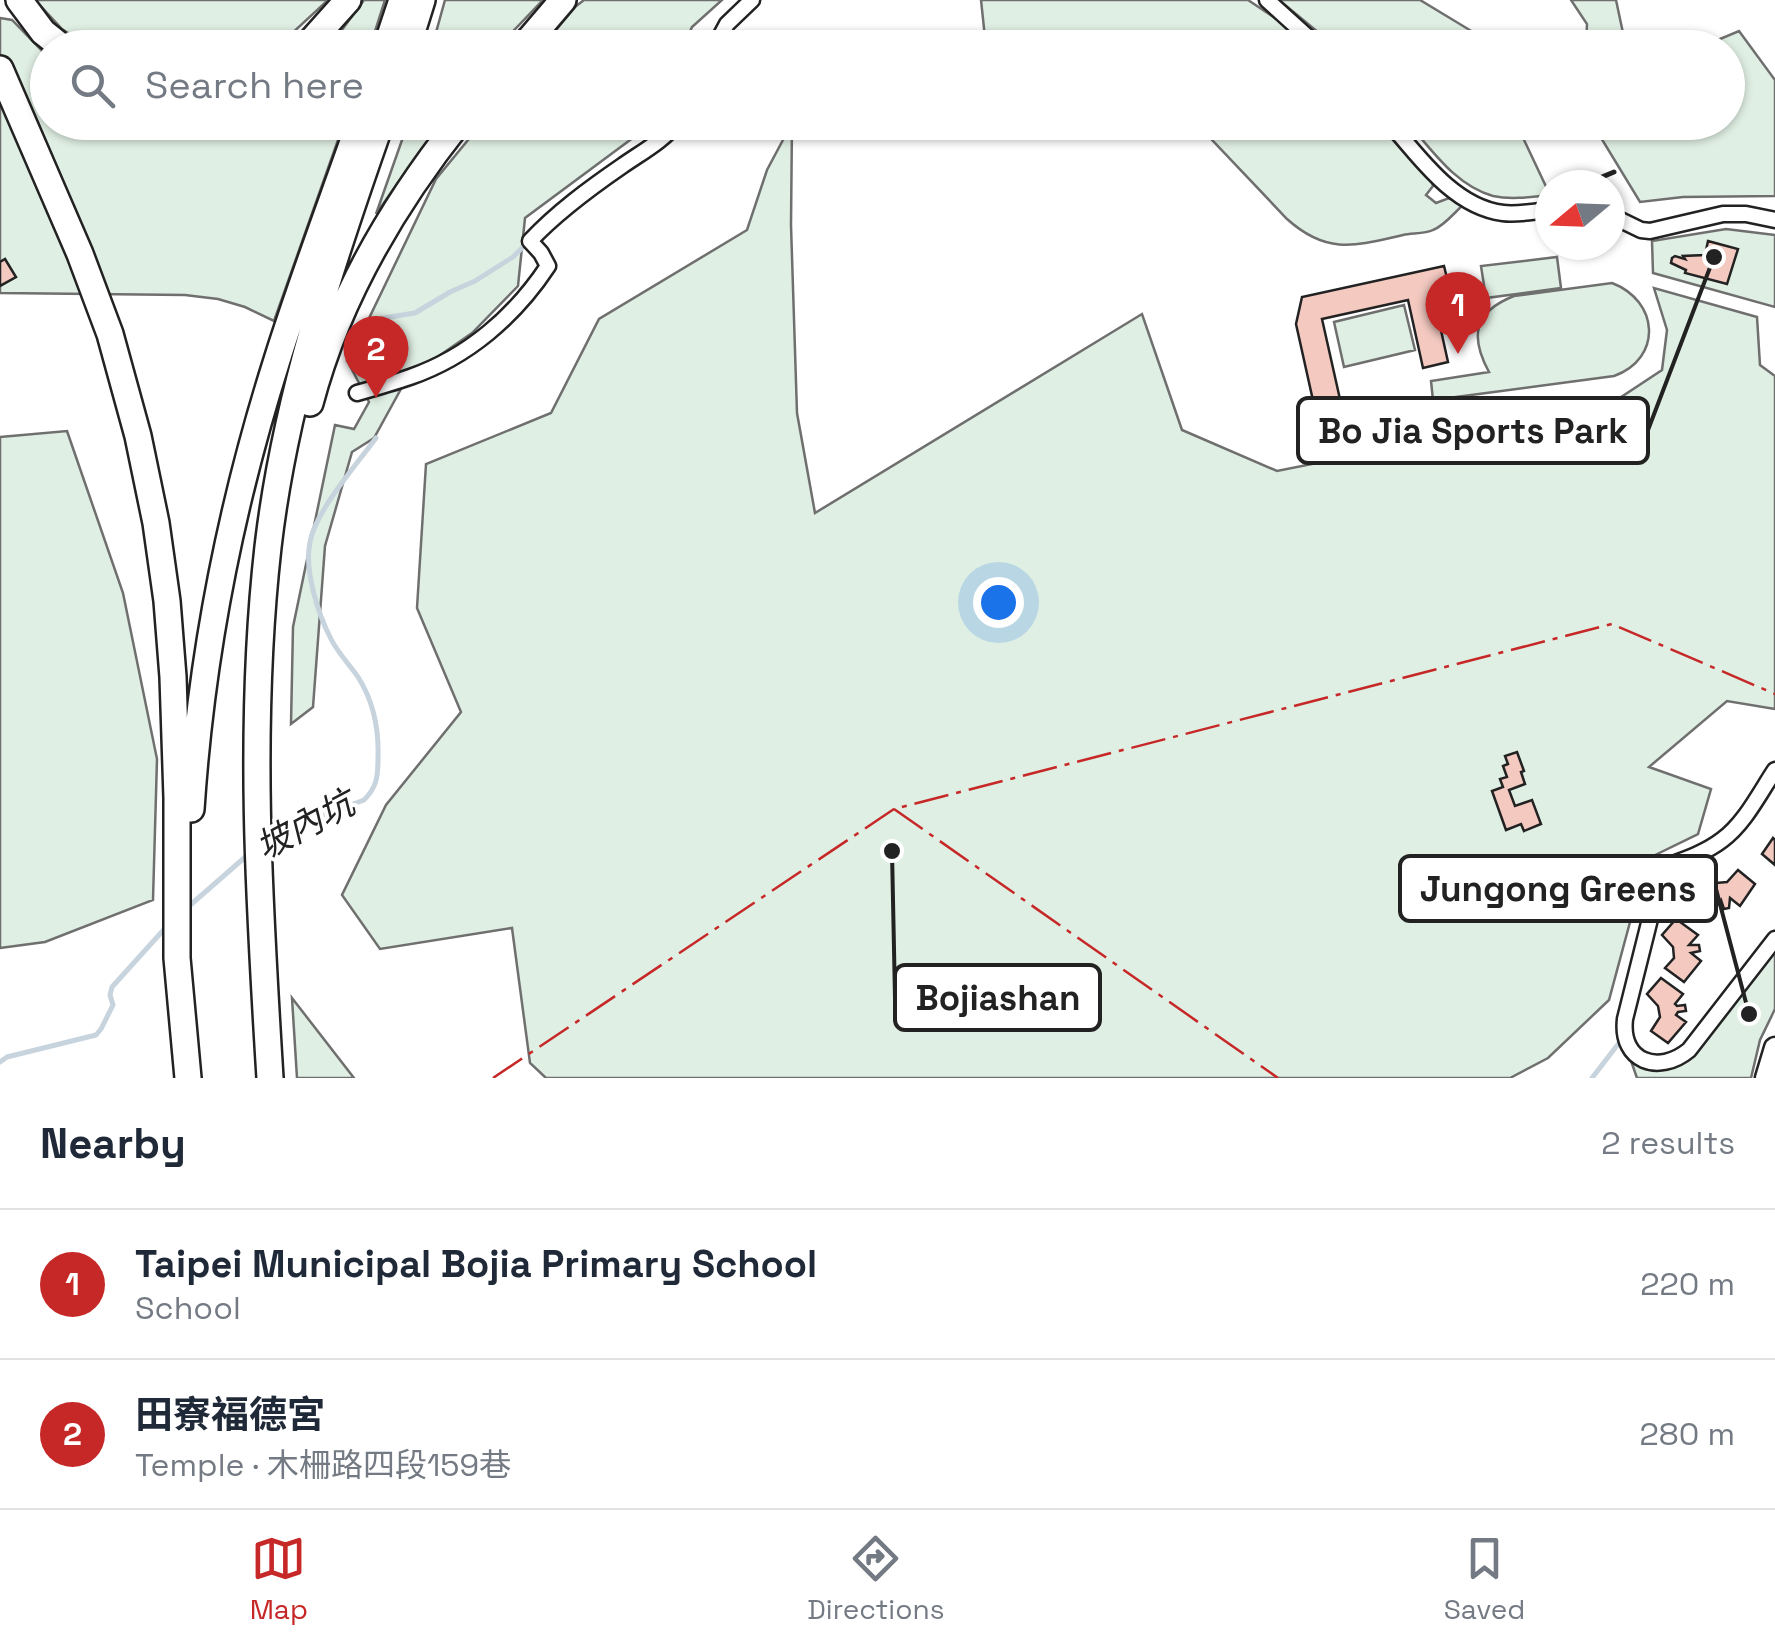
<!DOCTYPE html>
<html lang="en">
<head>
<meta charset="utf-8">
<style>
  body { margin:0; font-family:"Space Grotesk","Noto Sans TC",sans-serif; background:#f2f2f3; color:#1f2937 }
  .compass { position:absolute; left:1535px; top:170px; width:90px; height:90px; border-radius:50%; background:#fff; box-shadow:0 2px 8px #0004; rotate:251deg }
  .you { position:absolute; left:998px; top:602px; width:35px; height:35px; margin:-25px; border:8px solid #fff; border-radius:50%; background:#1a73e8; box-shadow:0 0 0 15px #1a73e833 }
  .badge { display:grid; place-items:center; width:65px; height:65px; border-radius:50%; background:#c62828; color:#fff; font-size:32px; font-weight:700 }
  .pin { position:absolute; translate:-50% -82px; filter:drop-shadow(0 2px 5px #0008) }
  .pin::after { content:''; position:absolute; top:52px; width:35px; height:30px; background:inherit; clip-path:polygon(0 0,100% 0,50% 100%) }
  .list { margin:0; padding:0; list-style:none }
  h2 { display:flex; justify-content:space-between; align-items:center; height:130px; margin:0; padding:0 40px; font-size:42px }
  h2 small { font-size:32px; font-weight:400; color:#747a83 }
  .list li { display:grid; grid-template-columns:65px 1fr auto; gap:30px; align-items:center; box-sizing:border-box; height:150px; padding:0 40px; border-top:2px solid #e0e1e3 }
  .list b { display:block; font-size:38px; white-space:nowrap }
  .list p { margin:0; font-size:32px; white-space:nowrap; color:#747a83 }
  .list em { font-size:32px; font-style:normal; color:#747a83 }
  .icon { flex:none; width:55px; height:55px; fill:none; stroke:currentColor; stroke-width:2; stroke-linecap:round; stroke-linejoin:round }
  .map { position:relative; flex:none; width:1775px; height:1078px; overflow:hidden }
  .search { position:absolute; background:#fff; box-shadow:0 2px 8px #0004; left:30px; right:30px; top:30px; height:110px; display:flex; align-items:center; gap:25px; box-sizing:border-box; padding:0 35px; border-radius:55px; color:#747a83; font-size:38px }
  .sheet { height:430px; background:#fff }
  nav { display:flex; justify-content:space-around; align-items:center; box-sizing:border-box; height:140px; border-top:2px solid #e0e1e3; background:#fff; font-size:28px; color:#747a83 }
  nav a { display:grid; justify-items:center; gap:5px }
  nav .on { color:#c62828 }
  .map>svg:first-child { display:block }
  .green { fill:#e0efe3; stroke:#6f6f6f; stroke-width:2.5 }
  .lines { fill:none; stroke-linecap:round; stroke-linejoin:round }
  .stream { stroke:#c7d3dd; stroke-width:5 }
  .building { fill:#f3c9c0; stroke:#222; stroke-width:2.5 }
  .street-casing { stroke:#222; stroke-width:19 }
  .secondary-casing { stroke:#222; stroke-width:25 }
  .highway-casing { stroke:#222; stroke-width:30 }
  .street { stroke:#fff; stroke-width:14 }
  .secondary { stroke:#fff; stroke-width:20 }
  .highway { stroke:#fff; stroke-width:25 }
  .wall { stroke:#222; stroke-width:5 }
  .power { stroke:#c62828; stroke-width:2.5; stroke-dasharray:35 8 5 8; stroke-linecap:butt }
  .labels { text-anchor:middle; dominant-baseline:central; stroke-width:8; stroke-linejoin:round; paint-order:stroke }
  .water-label { font-size:35px; font-style:italic; fill:#222; stroke:#fff }
  .leader { fill:none; stroke:#222; stroke-width:4 }
  .callout-dot { fill:#222; stroke:#fff; stroke-width:4 }
  .callout { fill:#fff; stroke:#222; stroke-width:4 }
  .callout-label { font-size:35px; text-anchor:middle; font-weight:bold; fill:#222 }
</style>
</head>
<body>
<div class="map">
<svg width="1775" height="1078" viewBox="0 0 1775 1078">
  <rect width="100%" height="100%" fill="#fff"/>
  <path class="green" d="M35,0H328L287,38L266,47H89L62,29Z
    M364,0H385L370,47H323L339,34Z
    M445,0H543L498,47H432Z
    M584,0H722L692,27L683,47H542L575,7Z
    M981,0H1248L1281,22L1308,47H986Z
    M1279,0H1420L1473,32L1480,47H1336Z
    M1571,0H1616L1626,47H1586L1587,24Z
    M0,18L12,20L47,56L48,122L344,123L274,321L245,307L218,299L185,295L0,293Z
    M1739,31L1775,80V196L1683,197L1640,202L1592,123L1728,122V48L1701,47Z
    M408,123H440L376,214Z
    M482,123H653L525,218L518,286L472,333L407,378L374,438L352,452L325,546L313,707L291,724L293,627L335,425L354,429L369,402L348,362L436,179Z
    M792,123L791,225L797,413L815,513L1142,314L1182,430L1277,471L1609,405L1662,370L1667,330L1654,288L1757,317L1760,365L1775,376V709L1727,701L1649,767L1711,789L1698,834L1647,859L1609,1000L1548,1058L1510,1078H546L530,1063L512,928L380,949L342,895L386,805L461,712L417,608L426,464L551,413L599,319L747,230L767,170Z
    M1196,123H1377L1432,182L1433,186L1426,195L1436,203L1449,198L1463,205C1455,212 1444,226 1433,230C1425,234 1412,233 1403,235C1355,246 1327,255 1287,219Z
    M1408,123H1516L1550,195C1532,197 1511,200 1493,196C1456,186 1432,150 1408,123Z
    M1726,229L1775,235V307L1653,273L1652,241Z
    M1557,257L1561,288L1486,298L1481,266Z
    M1612,283C1659,301 1663,358 1614,376L1433,400L1431,381L1489,372C1470,337 1473,312 1514,296Z
    M1404,305L1415,350L1344,367L1334,322Z
    M67,431L123,593L157,759L153,900L45,942L0,948V437Z
    M1775,951V1009L1760,1040L1751,1078H1637L1630,1058C1656,1078 1677,1071 1698,1049Z
    M292,998L354,1078H297Z"/>
  <g class="lines">
    <path class="stream" d="M348,361L376,322L383,318L415,313L450,292L475,281L513,257L526,244
      M268,840L284,830L364,800C377,787 378,776 378,758C379,729 374,702 358,677C349,664 338,653 331,639C318,614 304,570 310,542C315,512 357,464 376,438
      M188,907L251,852
      M0,1062L7,1057L96,1035L101,1029L113,1005L110,995L112,987L168,925
      M1592,1078L1619,1043"/>
  </g>
  <path class="building" d="M1708,241L1738,249L1727,284L1685,273L1686,270L1671,263L1672,258L1675,256L1685,259L1683,256L1705,255Z
    M5,259L16,277L0,286V262Z
    M1444,266L1450,290L1433,294L1448,362L1423,368L1408,300L1322,319L1344,417L1318,423L1296,324L1302,297Z
    M1517,752L1524,771L1521,772L1525,784L1509,790L1515,806L1532,800L1541,824L1524,831L1521,824L1506,830L1492,791L1503,787L1500,779L1507,777L1503,766L1508,764L1505,756Z
    M1773,838L1775,840V865L1762,854Z
    M1738,870L1755,884L1740,906L1730,898L1729,908L1724,909L1721,900L1714,910L1692,894L1706,875L1716,883L1727,882Z
    M1676,919L1698,935L1689,945H1699L1700,951L1691,953L1701,961L1684,982L1665,968L1674,958L1673,947L1662,935Z
    M1661,978L1683,994L1675,1004L1677,1006L1685,1005L1686,1011L1678,1012L1676,1015L1686,1022L1668,1043L1651,1031L1660,1017L1658,1006L1647,994Z"/>
  <g class="lines">
    <g class="street-casing">
      <path id="street" d="M1267,0L1320,48
        M714,48L727,24L752,0
        M1389,122C1419,157 1454,207 1503,213C1518,215 1535,211 1550,210
        M1610,215L1641,230L1650,231L1723,214H1746L1775,220
        M357,393C375,388 393,383 410,377C468,357 515,316 548,266L541,253L530,241C557,212 590,188 622,166C642,152 663,141 678,122
        M1775,770C1759,794 1745,823 1722,840C1705,853 1684,860 1664,867L1662,871L1625,1019C1620,1062 1659,1075 1689,1050L1775,939"/>
    </g>
    <g class="secondary-casing">
      <path id="secondary" d="M1766,1078L1775,1048"/>
    </g>
    <g class="highway-casing">
      <path id="highway" d="M19,0L43,32L63,48
        M305,48L348,0
        M386,48L402,0
        M407,48L422,0
        M522,48L563,0
        M0,69L80,254L110,334L138,436L156,523L167,601L173,677L177,798V958L188,1078
        M310,403C337,301 393,205 459,122
        M191,809C201,658 231,505 277,360C302,280 332,202 360,122
        M270,1078C259,901 248,724 268,547C285,400 332,261 381,122"/>
    </g>
    <use href="#street" class="street"/>
    <use href="#secondary" class="secondary"/>
    <use href="#highway" class="highway"/>
    <path class="wall" d="M1583,185L1614,172"/>
    <path class="power" d="M894,809L1278,1078
      M493,1078L894,809L1612,624L1775,694"/>
  </g>
  <g class="labels">
    <g class="water-label">
      <text transform="translate(305 825) rotate(-28)">坡內坑</text>
    </g>
  </g>
  <path class="leader" d="M1714 257L1648 430M1749 1014L1716 889M892 851L895 998"/>
  <g class="callout-dot">
    <circle cx="1714" cy="257" r="10"/>
    <circle cx="1749" cy="1014" r="10"/>
    <circle cx="892" cy="851" r="10"/>
  </g>
  <g class="callout">
    <rect x="1298" y="398" width="350" height="65" rx="10"/>
    <rect x="1400" y="856" width="316" height="65" rx="10"/>
    <rect x="895" y="965" width="205" height="65" rx="10"/>
  </g>
  <g class="callout-label">
    <text x="1473" y="443">Bo Jia Sports Park</text>
    <text x="1558" y="901">Jungong Greens</text>
    <text x="998" y="1010">Bojiashan</text>
  </g>
</svg>
<svg class="compass" viewBox="-18 -18 36 36"><path d="M0-13l5 13h-10z" fill="#e53935"/><path d="M0 13l5-13h-10z" fill="#747a83"/></svg>
<div class="you"></div>
<div class="pin badge" style="left:1458px;top:354px">1</div>
<div class="pin badge" style="left:376px;top:398px">2</div>
<div class="search"><svg class="icon" aria-label="search" viewBox="0 0 24 24"><circle cx="10" cy="10" r="6"/><path d="M15 15l6 6"/></svg>Search here</div>
</div>
<section class="sheet">
<h2>Nearby<small>2 results</small></h2>
<ul class="list">
<li><span class="badge">1</span><div><b>Taipei Municipal Bojia Primary School</b><p>School</p></div><em>220 m</em></li>
<li><span class="badge">2</span><div><b>田寮福德宮</b><p>Temple · 木柵路四段159巷</p></div><em>280 m</em></li>
</ul>
</section>
<nav>
<a class="on"><svg class="icon" aria-label="map" viewBox="0 0 24 24"><path d="M3 6l6-2 6 2 6-2v14l-6 2-6-2-6 2zM9 4v14M15 6v14"/></svg>Map</a>
<a><svg class="icon" aria-label="directions" viewBox="0 0 24 24"><path d="M12 3l9 9-9 9-9-9zM9 14v-3h6M13 9l2 2-2 2"/></svg>Directions</a>
<a><svg class="icon" aria-label="saved" viewBox="0 0 24 24"><path d="M7 4h10v16l-5-4-5 4z"/></svg>Saved</a>
</nav>
</body>
</html>
